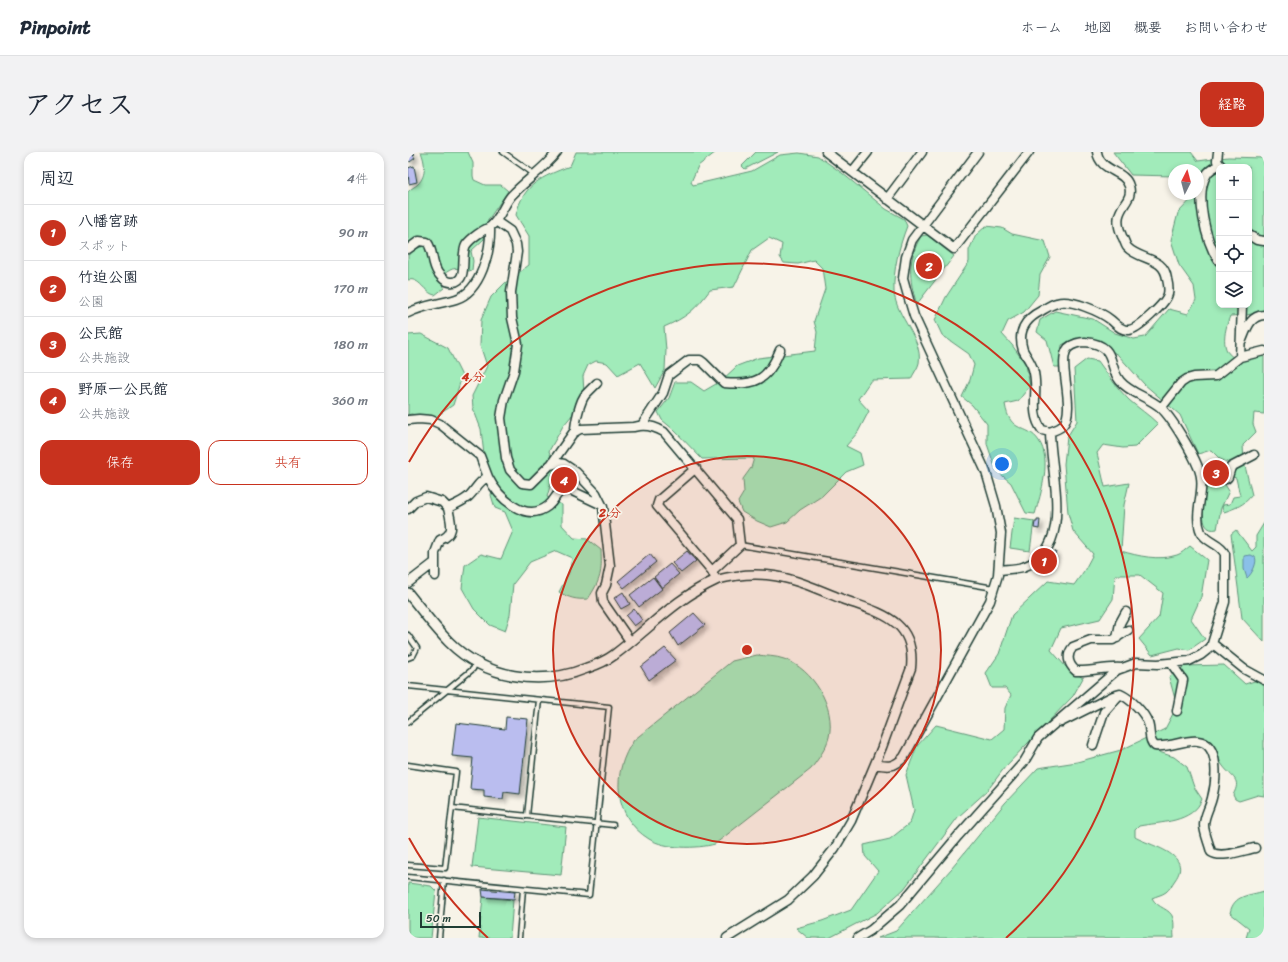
<!DOCTYPE html>
<html lang="ja">
<head>
<meta charset="utf-8">
<style>
  body { margin:0; font-family:Sriracha,"Klee One",sans-serif; background:#f2f2f3; color:#1f2937 }
  .controls { position:absolute; right:12px; top:12px; display:grid; overflow:hidden; border-radius:8px; box-shadow:0 2px 6px #0003 }
  .controls button { width:36px; height:36px; display:grid; place-items:center; padding:0; border:0; border-bottom:1px solid #e0e1e3; background:#fff; color:#1f2937; font:20px sans-serif }
  .compass { position:absolute; left:760px; top:12px; width:36px; height:36px; border-radius:50%; background:#fff; box-shadow:0 2px 6px #0003; rotate:6deg }
  .scale { position:absolute; left:12px; bottom:10px; width:61px; box-sizing:border-box; padding-left:4px; border:2px solid #1f3d34; border-top:0; font-size:11px; line-height:14px; white-space:nowrap; color:#1f3d34; -webkit-text-stroke:3px #f7f3e8; paint-order:stroke }
  .you { position:absolute; left:594px; top:312px; width:14px; height:14px; margin:-10px; border:3px solid #fff; border-radius:50%; background:#1a73e8; box-shadow:0 0 0 6px #1a73e833 }
  .badge { display:grid; place-items:center; width:26px; height:26px; border-radius:50%; background:#c8321e; color:#fff; font-size:13px; font-weight:700 }
  .pin { position:absolute; translate:-50% -50%; border:2px solid #fff; box-shadow:0 1px 4px #0006 }
  .list { margin:0; padding:0; list-style:none }
  h2 { display:flex; justify-content:space-between; align-items:center; height:52px; margin:0; padding:0 16px; font-size:17px }
  h2 small { font-size:13px; font-weight:400; color:#747a83 }
  .list li { display:grid; grid-template-columns:26px 1fr auto; gap:12px; align-items:center; box-sizing:border-box; height:56px; padding:0 16px; border-top:1px solid #e0e1e3 }
  .list b { display:block; font-size:15px; white-space:nowrap }
  .list p { margin:0; font-size:13px; white-space:nowrap; color:#747a83 }
  .list em { font-size:13px; font-style:normal; color:#747a83 }
  .actions { display:flex; gap:8px; padding:12px 16px }
  .actions a { flex:1; padding:9px 0; border:1px solid #c8321e; border-radius:12px; text-align:center; font-size:14px; color:#c8321e }
  .actions .main { background:#c8321e; color:#fff }
  .icon { flex:none; width:22px; height:22px; fill:none; stroke:currentColor; stroke-width:2; stroke-linecap:round; stroke-linejoin:round }
  .map { position:relative; flex:none; width:856px; height:786px; overflow:hidden; border-radius:12px }
  header { display:flex; align-items:center; gap:24px; box-sizing:border-box; height:56px; padding:0 20px; background:#fff; border-bottom:1px solid #e0e1e3 }
  header strong { font-size:19px }
  nav { display:flex; gap:22px; margin-inline-start:auto; font-size:14px }
  .intro { display:flex; align-items:center; justify-content:space-between; box-sizing:border-box; height:96px; padding:0 24px }
  h1 { margin:0; font-size:28px }
  .button { padding:10px 18px; border-radius:12px; background:#c8321e; color:#fff; font-size:14px; font-weight:700 }
  main { display:flex; gap:24px; padding:0 24px }
  aside { flex:1; background:#fff; border-radius:12px; box-shadow:0 2px 6px #0003 }
  .map>svg:first-child { display:block }
  .green { fill:#a1ebba; stroke:#609477; fill-rule:evenodd }
  .water { fill:#8ac0e8; stroke:#5f8ca0 }
  .building { fill:#babdef; stroke:#1f3d34; filter:url(#shadow) }
  .lines { fill:none; stroke-linecap:round; stroke-linejoin:round }
  .service-casing { stroke:#1f3d34; stroke-width:7 }
  .minor-casing { stroke:#1f3d34; stroke-width:11 }
  .tertiary-casing { stroke:#1f3d34; stroke-width:12 }
  .service { stroke:#f7f3e8; stroke-width:4 }
  .minor { stroke:#f7f3e8; stroke-width:8 }
  .tertiary { stroke:#f7f3e8; stroke-width:9 }
  .ring { fill:none; stroke:#c8321e; stroke-width:2 }
  .centre { fill:#c8321e; stroke:#f7f3e8; stroke-width:2 }
  .ring-label { font-size:12px; text-anchor:middle; font-weight:bold; fill:#c8321e; stroke:#f7f3e8; stroke-width:3.5; stroke-linejoin:round; paint-order:stroke }
</style>
</head>
<body>
<header>
<strong>Pinpoint</strong>
<nav><a>ホーム</a><a>地図</a><a>概要</a><a>お問い合わせ</a></nav>
</header>
<div class="intro"><h1>アクセス</h1><a class="button">経路</a></div>
<main>
<aside>
<h2>周辺<small>4件</small></h2>
<ul class="list">
<li><span class="badge">1</span><div><b>八幡宮跡</b><p>スポット</p></div><em>90 m</em></li>
<li><span class="badge">2</span><div><b>竹迫公園</b><p>公園</p></div><em>170 m</em></li>
<li><span class="badge">3</span><div><b>公民館</b><p>公共施設</p></div><em>180 m</em></li>
<li><span class="badge">4</span><div><b>野原一公民館</b><p>公共施設</p></div><em>360 m</em></li>
</ul>
<div class="actions"><a class="main">保存</a><a>共有</a></div>
</aside>
<div class="map">
<svg width="856" height="786" viewBox="0 0 856 786">
  <defs>
    <filter id="shadow"><feDropShadow dx="3.5" dy="3.5" stdDeviation="2" flood-color="#0004"/></filter>
  </defs>
  <rect width="100%" height="100%" fill="#f7f3e8"/>
  <filter id="ink" filterUnits="userSpaceOnUse"><feTurbulence type="fractalNoise" baseFrequency=".025" numOctaves="2"/><feDisplacementMap in="SourceGraphic" scale="8" xChannelSelector="R" yChannelSelector="G"/><feConvolveMatrix kernelMatrix="1 2 1 2 8 2 1 2 1" color-interpolation-filters="sRGB"/></filter>
  <g filter="url(#ink)">
    <path class="green" d="M13,0H60L65,11V24L66,28L77,33H93L100,39L80,68L76,87L63,99L65,109L64,118L61,119C48,116 46,114 35,123L36,136L27,143C16,141 12,125 0,128V102L10,96L19,93L22,88L10,85L0,93V40C3,36 7,35 10,32C19,23 17,10 13,0Z
      M168,0H308L290,14L283,30L285,33L344,19L372,3L391,1L410,4L434,21L478,57L496,67L499,74C491,95 485,117 486,140C488,165 515,186 511,211C510,216 505,222 503,227L463,228L450,247L461,259L450,280L438,294L452,301L455,313L438,320L414,344L392,358L379,370L363,375L349,369L334,360L330,350L336,340L335,327L343,316L346,306L294,307L266,278L254,268L250,260L261,246L267,230H283L296,239L313,229L329,214L350,206L407,199L409,180L406,169L417,137L414,116L406,108L390,112L376,111L372,105L374,92L361,86L344,98L326,135L302,138C287,158 279,165 256,175L258,198L257,218L247,236L232,211L210,223L199,211L188,209L180,213L175,224L176,241L170,256L155,274L141,299L147,316L139,345L154,353V373L166,386L179,387L193,398C194,421 193,427 180,447C168,448 161,446 151,440L161,421L164,406L148,399L122,410L105,432L102,463L97,479L82,473L66,457L54,436L57,413L73,402L93,407L105,379L97,360L87,356L83,343L86,329L76,303L73,277L65,256L64,244L79,214L72,193L73,168L83,145L97,131L121,113V84L108,63C115,32 134,25 162,14Z
      M348,0H370L337,17L334,14Z
      M705,0H783L790,9L820,5L856,6V159L839,163L822,164C816,179 810,206 834,207C841,207 849,204 856,203V262L846,261L845,272L848,280L835,293L836,310L844,343C836,353 828,356 816,360L814,356L815,353L822,352L825,345L832,344L828,326L821,324L819,310L812,307L803,298L790,302L772,263L736,232L710,203L688,190L668,186L654,193L652,215H646L639,188L629,180L632,168L647,159L685,167L707,181L726,187L737,185L761,157L780,162L788,148L786,134L771,113L763,88L770,61L792,38L790,18H766V24L723,23ZM811,15H841V153H811Z
      M578,74L594,76L604,82L637,89L642,105L632,123L630,143L616,160L600,169L594,182L604,193L618,213L622,234L610,249L597,252C602,283 619,271 631,289C644,308 633,341 627,362L618,361L603,331L588,318L579,292V272L564,253L554,245L562,228L566,213L561,202L534,183L527,168L538,145L561,110V98L568,83Z
      M519,83L546,104L509,152C500,127 500,107 513,84Z
      M13,182L40,196L54,224L45,253L26,266L3,262L0,263V183Z
      M679,207L690,209C700,223 709,236 721,248C730,256 741,263 750,272L727,295L715,296L695,293L689,301L697,335L721,331L716,353L713,399C730,404 751,409 769,403C773,402 778,397 782,394L799,408L793,445L783,467L797,487L781,498L771,496L744,503L731,487L751,465L755,441L732,423H707L705,447L692,467L653,476L643,498L658,515L675,526L665,544L597,615L579,639L550,665L496,737L469,761L421,786H400L388,776L414,769L443,758L470,719L457,704L456,693L482,687L502,671L506,658L498,623L509,594L528,573L584,587L596,577L597,556L603,543L597,536H584L578,521L591,502L604,463L640,429L666,433L676,419L685,402L665,379L660,361L656,312L659,285L669,269L666,217Z
      M805,330L816,331L821,339L813,356L809,377C788,382 797,345 798,333Z
      M606,366L626,369L622,399L602,396Z
      M856,371V490L834,466L823,382L828,378L844,399L848,395V384Z
      M349,503C357,504 368,504 376,507C405,517 428,555 421,585C418,597 410,607 403,617L307,692C289,697 257,697 241,687C205,665 203,620 226,588L324,509Z
      M816,513L837,532L856,526V644L850,643L831,649L827,647L825,643C834,627 824,626 815,614C811,610 810,602 807,597L792,592L744,594L745,598L766,605L779,615L786,635L794,647C785,671 752,670 731,674L727,678V685C742,694 786,702 767,728C764,732 762,737 758,740C754,743 748,744 744,746C750,757 762,756 765,766C767,772 765,780 766,786H470L488,779L544,716L597,651L630,616L669,610L713,598L757,577L769,554L761,525L777,514Z
      M70,665L158,675L153,723L64,715Z
      M0,731L23,734L28,739L23,786H0Z
      M856,739V786H838L841,776L822,761C826,742 841,744 856,739Z
      M75,745L105,748L102,786H71Z"/>
    <path class="water" d="M843,403L847,405C850,410 844,422 839,426L836,417V404Z"/>
    <path class="building" d="M0,0H5L7,2L5,3L7,6L2,10L0,8Z
      M6,14L9,30L1,32L0,16Z
      M798,315L817,317L816,325L800,323Z
      M157,321L163,325L161,327L163,329L155,336L154,334L150,337L146,331Z
      M629,368H632L631,377L626,376L627,370H629Z
      M279,399L288,409L273,421L264,411Z
      M645,399L648,400L646,405L642,404Z
      M242,402L248,410L216,436L210,429Z
      M262,412L271,422L254,436L246,425Z
      M245,425L254,437L231,455L222,443Z
      M215,440L222,452L213,457L206,446Z
      M226,457L234,468L226,474L218,464Z
      M286,461L297,473L270,494L262,481Z
      M257,496L268,508L241,528L233,515Z
      M98,565L120,567L112,642L96,640L95,647L76,645V638L62,637L65,606L44,604L48,571L97,577Z
      M74,737L107,740L106,747L75,745Z"/>
    <g class="lines">
      <g class="service-casing">
        <path id="service" d="M95,0L126,22
          M332,393L586,436
          M0,483L9,496L5,504L0,506
          M0,534L201,555L181,743L0,725
          M0,570L65,517L68,510
          M0,613L48,620L37,716L0,713
          M44,656L205,673
          M119,664L131,548
          M31,786L36,728
          M111,786L115,737"/>
      </g>
      <g class="minor-casing">
        <path id="minor" d="M418,0L546,97L621,0
          M810,0L809,9L814,15
          M811,13C807,15 801,18 799,22C786,42 798,91 811,109
          M444,20L460,0
          M479,47L514,0
          M89,70L102,79L108,92L109,100L103,140L104,166L110,192L106,219L96,248L93,266L98,306L102,318L114,331L123,332L142,313L151,311L156,312L168,320L188,341L195,355L202,414L198,433L194,441L195,450L222,489
          M841,83L849,88L856,89
          M0,97L11,89L19,90C26,99 23,111 30,121C34,126 38,131 45,130C61,129 52,103 58,93C63,86 75,78 82,75
          M0,161C15,153 32,152 48,147C73,139 83,99 82,75C92,67 95,54 103,44C118,28 136,17 149,0
          M834,188C839,176 842,164 856,163
          M832,205L834,153
          M753,256L773,231L779,227L786,225L808,224L832,205L856,199
          M0,268L11,267L23,268L32,272L72,304L80,325C70,329 68,338 60,345C54,350 46,353 40,356L34,350L18,345L8,349L0,357
          M234,273L255,241L261,223L281,208H292L296,211L316,231C348,234 360,228 372,198
          M167,279C167,271 172,248 178,242C182,238 185,235 189,231
          M144,311L165,281L172,277L226,275C236,272 246,274 256,280L329,367L332,393L304,419L249,354L251,348L288,316
          M80,325C90,345 117,372 140,354C149,347 146,340 160,337L194,353
          M794,328L818,327L820,325L823,315L846,303
          M591,418C599,417 607,417 615,415C668,397 642,321 642,280
          M304,419L308,428C360,414 387,428 434,447C471,461 508,467 503,516L474,595L443,669L427,696L405,724L380,748L319,786
          M27,424V401L32,388C48,382 43,371 40,356
          M0,431L26,411
          M709,486L712,471L718,460
          M805,492L836,517L856,528
          M763,511L775,528L769,559
          M715,516C699,514 684,520 668,519C660,512 658,503 665,495L683,488H705L720,478
          M653,570L705,544L712,542C723,547 736,560 740,571C743,579 740,589 747,594C762,596 777,587 790,589C813,592 808,631 804,646C802,655 796,664 796,673C796,681 801,691 803,700C813,707 836,698 847,696
          M685,593L696,560L711,543
          M467,612C480,615 487,615 496,605L582,449L590,423L593,381L588,354L578,320L506,164L500,144L495,126L498,105L504,88L570,0
          M450,786L463,778L492,753L550,684L616,610L630,586L709,518L728,511L750,512L781,509L793,503L803,495L817,450V402C812,391 798,391 793,380C784,360 800,336 790,315C784,300 764,266 753,256C741,245 723,242 712,229C699,213 710,193 677,190C672,190 664,192 660,196C648,210 669,256 655,273C652,277 646,278 642,280L634,278C620,259 632,239 625,217C623,210 618,204 615,198C609,180 617,167 633,159C638,156 644,152 649,151C662,146 693,160 703,168C708,172 713,179 721,178C730,177 758,151 760,142C761,138 760,131 759,127C756,104 732,109 719,95C717,92 716,87 714,84C701,55 727,52 721,34C717,18 692,20 689,0"/>
      </g>
      <g class="tertiary-casing">
        <path id="tertiary" d="M0,441C13,457 26,475 41,490C77,526 132,535 179,516C188,513 198,509 206,503C242,476 267,447 308,428"/>
      </g>
      <use href="#service" class="service"/>
      <use href="#minor" class="minor"/>
      <use href="#tertiary" class="tertiary"/>
    </g>
  </g>
  <circle cx="339" cy="498" r="194" fill="#c8321e" fill-opacity=".12"/>
  <g class="ring">
    <circle cx="339" cy="498" r="194"/>
    <path d="M80 786A387 387 0 0 1 1 686M1 310A387 387 0 1 1 598 786"/>
  </g>
  <circle cx="339" cy="498" r="6" class="centre"/>
  <g class="ring-label">
    <text x="65" y="229">4 分</text>
    <text x="202" y="365">2 分</text>
  </g>
</svg>
<div class="controls">
<button>+</button>
<button>−</button>
<button><svg class="icon" aria-label="locate" viewBox="0 0 24 24"><circle cx="12" cy="12" r="6"/><path d="M12 2v4M12 18v4M2 12h4M18 12h4"/></svg></button>
<button><svg class="icon" aria-label="layers" viewBox="0 0 24 24"><path d="M12 4l9 5-9 5-9-5zM3 14l9 5 9-5"/></svg></button>
</div>
<svg class="compass" viewBox="-18 -18 36 36"><path d="M0-13l5 13h-10z" fill="#e53935"/><path d="M0 13l5-13h-10z" fill="#747a83"/></svg>
<div class="scale">50 m</div>
<div class="you"></div>
<div class="pin badge" style="left:636px;top:409px">1</div>
<div class="pin badge" style="left:521px;top:114px">2</div>
<div class="pin badge" style="left:808px;top:321px">3</div>
<div class="pin badge" style="left:156px;top:328px">4</div>
</div>
</main>
</body>
</html>
